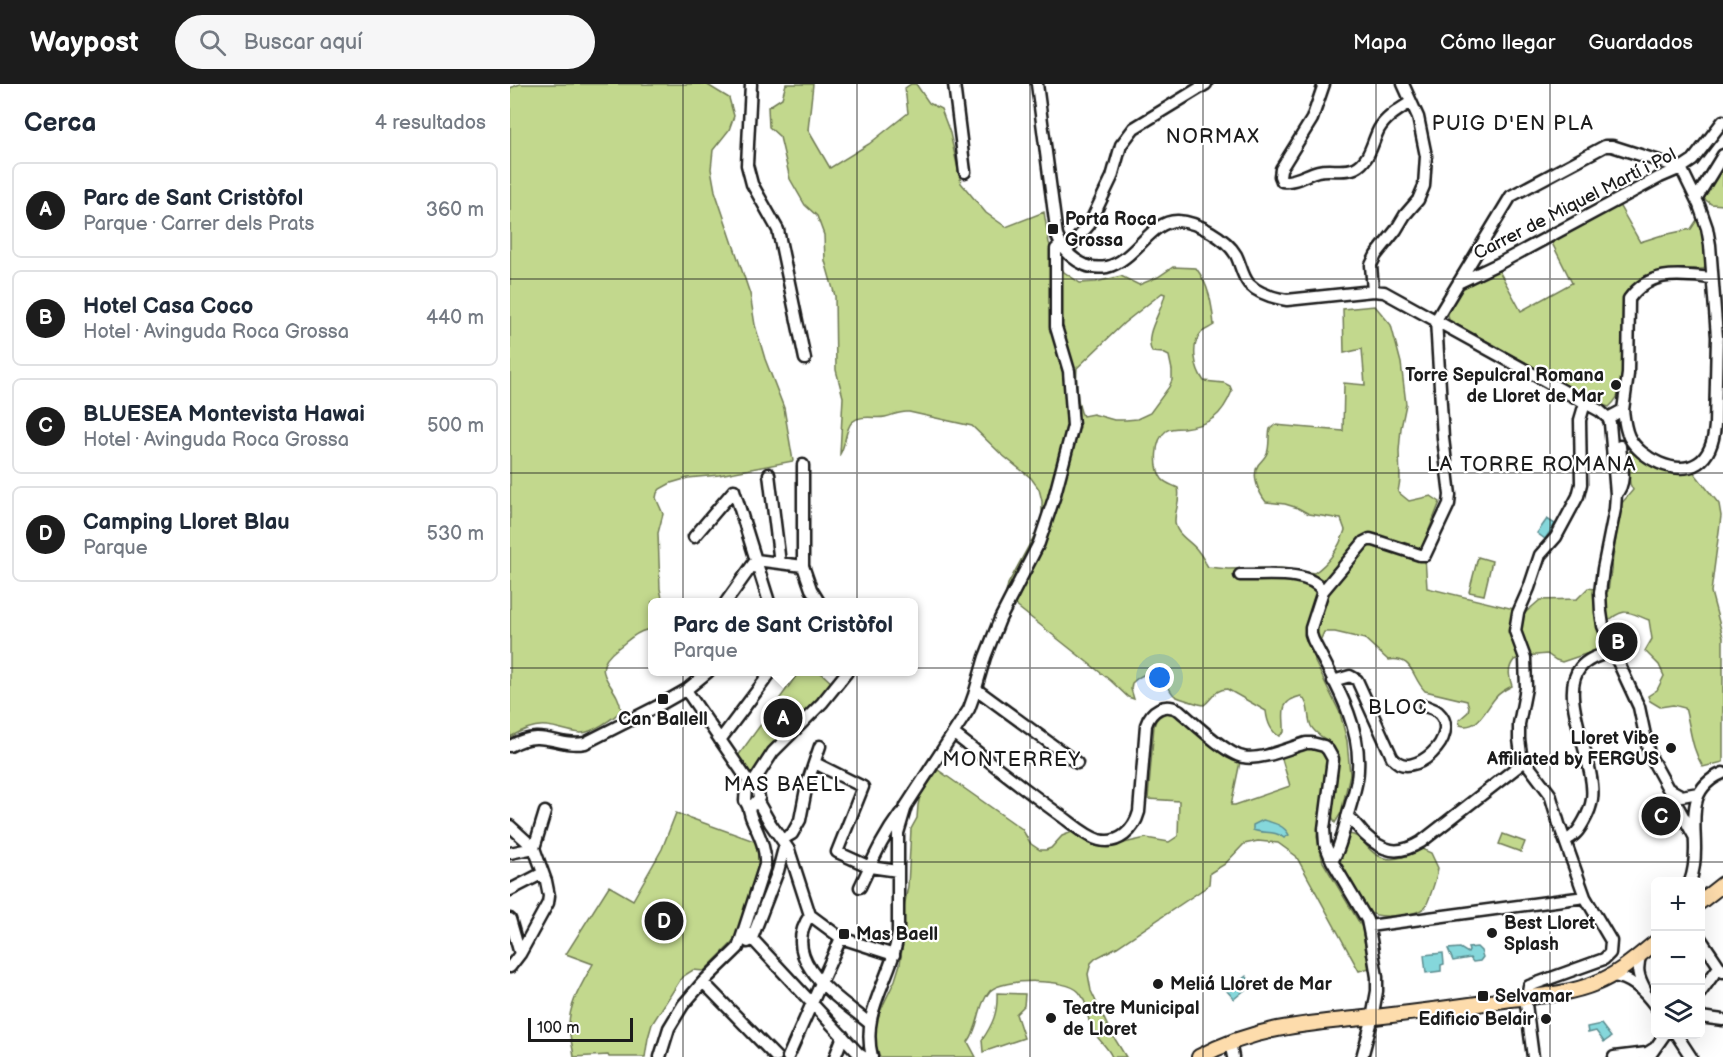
<!DOCTYPE html>
<html lang="es">
<head>
<meta charset="utf-8">
<style>
  body { margin:0; font-family:"Balsamiq Sans",sans-serif; background:#f6f6f7; color:#1f2937 }
  .controls { position:absolute; right:18px; bottom:18px; display:grid; overflow:hidden; border-radius:9px; box-shadow:0 6px 24px #0002 }
  .controls button { width:54px; height:54px; display:grid; place-items:center; padding:0; border:0; border-bottom:2px solid #e0e1e3; background:#fff; color:#1f2937; font:30px sans-serif }
  .scale { position:absolute; left:18px; bottom:15px; width:105px; box-sizing:border-box; padding-left:6px; border:3px solid #1c1c1c; border-top:0; font-size:16px; line-height:21px; white-space:nowrap; color:#1c1c1c; -webkit-text-stroke:4px #fff; paint-order:stroke }
  .you { position:absolute; left:650px; top:594px; width:21px; height:21px; margin:-15px; border:4px solid #fff; border-radius:50%; background:#1a73e8; box-shadow:0 0 0 9px #1a73e833 }
  .badge { display:grid; place-items:center; width:39px; height:39px; border-radius:50%; background:#1c1c1c; color:#fff; font-size:20px; font-weight:700 }
  .pin { position:absolute; translate:-50% -50%; border:3px solid #fff; box-shadow:0 2px 6px #0006 }
  .popup { position:absolute; left:138px; top:514px; width:270px; height:78px; box-sizing:border-box; display:grid; place-content:center; border-radius:9px; background:#fff; filter:drop-shadow(0 2px 4px #0005); font-size:20px; white-space:nowrap; color:#747a83 }
  .popup b { font-size:22px; color:#1f2937 }
  .popup::after { content:''; position:absolute; left:50%; top:100%; margin-left:-12px; border:12px solid transparent; border-top-color:#fff }
  .list { margin:0; padding:0; list-style:none }
  h2 { display:flex; justify-content:space-between; align-items:center; height:78px; margin:0; padding:0 24px; font-size:26px }
  h2 small { font-size:20px; font-weight:400; color:#747a83 }
  .list li { display:grid; grid-template-columns:39px 1fr auto; gap:18px; align-items:center; box-sizing:border-box; height:96px; margin:0 12px 12px; padding:0 12px; border:2px solid #e0e1e3; border-radius:9px }
  .list b { display:block; font-size:22px; white-space:nowrap }
  .list p { margin:0; font-size:20px; white-space:nowrap; color:#747a83 }
  .list em { font-size:20px; font-style:normal; color:#747a83 }
  .icon { flex:none; width:33px; height:33px; fill:none; stroke:currentColor; stroke-width:2; stroke-linecap:round; stroke-linejoin:round }
  .map { position:relative; flex:none; width:1213px; height:973px; overflow:hidden }
  header { display:flex; align-items:center; gap:36px; box-sizing:border-box; height:84px; padding:0 30px; background:#1c1c1c; color:#fff }
  header strong { font-size:28px }
  nav { display:flex; gap:33px; margin-inline-start:auto; font-size:21px }
  .search { width:420px; height:54px; background:#f6f6f7; display:flex; align-items:center; gap:15px; box-sizing:border-box; padding:0 21px; border-radius:33px; color:#747a83; font-size:22px }
  main { display:flex }
  aside { flex:1; background:#fff }
  .map>svg:first-child { display:block }
  .green { fill:#c2d88d; stroke:#6f7a54; stroke-width:1.5; fill-rule:evenodd }
  .water { fill:#85d7db; stroke:#5b8c8f; stroke-width:1.5 }
  .lines { fill:none; stroke-linecap:round; stroke-linejoin:round }
  .minor-casing { stroke:#1c1c1c; stroke-width:15 }
  .major-casing { stroke:#1c1c1c; stroke-width:18 }
  .minor { stroke:#fff; stroke-width:10 }
  .major { stroke:#fddcac; stroke-width:14 }
  .grid { fill:none; stroke:#1c1c1c; stroke-width:1.5; stroke-opacity:0.55 }
  .poi-dot { fill:#1c1c1c; stroke:#fff; stroke-width:2 }
  .labels { text-anchor:middle; dominant-baseline:central; stroke-width:4.5; stroke-linejoin:round; paint-order:stroke }
  .street-label { font-size:18px; fill:#1c1c1c; stroke:#fff }
  .poi-label { font-size:18px; font-weight:bold; fill:#1c1c1c; stroke:#fff; text-anchor:start }
  .neighbourhood-label { font-size:20px; letter-spacing:1.5px; fill:#1c1c1c; stroke:#fff }
</style>
</head>
<body>
<header>
<strong>Waypost</strong>
<div class="search"><svg class="icon" aria-label="search" viewBox="0 0 24 24"><circle cx="10" cy="10" r="6"/><path d="M15 15l6 6"/></svg>Buscar aquí</div>
<nav><a>Mapa</a><a>Cómo llegar</a><a>Guardados</a></nav>
</header>
<main>
<aside>
<h2>Cerca<small>4 resultados</small></h2>
<ul class="list">
<li><span class="badge">A</span><div><b>Parc de Sant Cristòfol</b><p>Parque · Carrer dels Prats</p></div><em>360 m</em></li>
<li><span class="badge">B</span><div><b>Hotel Casa Coco</b><p>Hotel · Avinguda Roca Grossa</p></div><em>440 m</em></li>
<li><span class="badge">C</span><div><b>BLUESEA Montevista Hawai</b><p>Hotel · Avinguda Roca Grossa</p></div><em>500 m</em></li>
<li><span class="badge">D</span><div><b>Camping Lloret Blau</b><p>Parque</p></div><em>530 m</em></li>
</ul>
</aside>
<div class="map">
<svg width="1213" height="973" viewBox="0 0 1213 973">
  <rect width="100%" height="100%" fill="#fff"/>
  <filter id="ink" filterUnits="userSpaceOnUse"><feTurbulence type="fractalNoise" baseFrequency=".0167" numOctaves="2"/><feDisplacementMap in="SourceGraphic" scale="12" xChannelSelector="R" yChannelSelector="G"/><feConvolveMatrix kernelMatrix="1 2 1 2 8 2 1 2 1" color-interpolation-filters="sRGB"/></filter>
  <g filter="url(#ink)">
    <path class="green" d="M10,0H196L219,14L224,32L219,46L203,66L201,85L205,107L240,210L245,241L255,275L274,324L283,377L209,391L178,394L161,399L150,405L147,409L146,414L153,430L148,449L150,505L153,518H142V547L136,546C124,549 118,557 108,564C74,590 109,599 111,626C105,634 80,650 70,649C59,648 48,643 37,642C24,640 10,647 0,653V4Z
      M276,0H303L298,46L320,84L359,60L398,29L395,4L401,0H406L419,19L431,25L440,49L451,99L476,129L496,143L534,128L539,159L554,188L570,199L586,198L611,192L629,201L648,193L663,183L686,184C699,201 702,220 704,241C700,244 694,246 691,249C680,262 685,285 694,297L714,299L720,302L722,307C712,332 700,341 673,344C668,344 660,344 656,347C644,356 644,384 652,395C656,400 663,401 668,404C671,416 665,425 665,437C665,451 681,457 688,467C692,472 695,478 698,483L718,485L771,484L804,489C819,479 829,464 835,446L831,435L799,430L788,424L775,420L756,418C749,409 741,392 748,381C751,377 755,374 757,369C760,362 758,353 760,345L765,341L833,347L834,299L855,301L852,265L834,269L833,225L865,222L881,241L891,279L896,320L891,344L889,367L890,396L888,408L899,417L921,412L930,418L914,458L917,504L1016,528L1030,516L1067,515L1078,504L1098,507L1111,420L1123,406L1120,400L1117,371L1120,367C1127,369 1130,374 1136,378C1149,387 1167,386 1182,386L1209,420L1211,432L1201,508L1213,553V678L1193,683C1181,664 1181,645 1175,624L1163,621L1150,623L1140,617L1138,612L1147,606L1154,592L1149,581L1135,567L1142,555L1139,536C1118,528 1114,522 1096,539L1101,563H1096L1052,578L1046,576L1037,570L1015,572L1004,576C997,585 999,592 1002,602C996,605 990,608 986,613C976,624 968,647 950,641L949,636L958,628L959,623L957,617L915,607C901,593 904,572 878,576L855,555L825,548H814L807,564L805,578L830,629L837,657L840,690L831,729L825,739C813,717 833,693 826,669C822,654 807,654 801,642C797,633 800,619 791,612C767,618 775,630 774,648L769,652C760,647 757,636 756,627L717,605C705,605 702,615 694,621C687,620 671,615 665,612C655,605 657,582 638,589C632,591 627,594 622,599L621,605L624,615L618,613L601,597L505,521L500,517L494,518L498,500L529,443L532,430V417L529,405L521,394L491,370L462,342L399,328C390,327 384,331 375,333C365,335 351,330 342,338C335,345 336,361 330,370L333,313L326,286L325,212L315,177L314,151L307,132L295,121L280,95L270,53L259,43L258,23L272,14ZM652,209L655,210C652,229 633,249 642,268L653,269L659,272L662,286V296L659,303L640,329L627,335L616,336H604L583,330L573,332C567,323 566,295 567,284L614,239Z
      M1213,83V121L1201,120L1192,113Z
      M1109,121L1130,158L1149,152L1181,145L1189,133C1194,148 1202,170 1194,185C1164,185 1148,183 1123,203C1120,219 1117,234 1115,250C1112,274 1119,306 1099,323L1092,321L939,236L937,227L952,205L988,185L1011,227L1062,199L1041,157Z
      M968,473L982,477L974,511L959,508Z
      M289,588H310L323,600L242,691L228,672Z
      M658,629L666,632L717,674L730,678L721,721H725L780,702L771,672C788,667 808,656 817,676L807,753L813,778L852,843L859,884L849,887L786,772L768,759L748,757L734,760L715,780L700,789L699,800L695,804L607,863L586,874L581,879L578,890L581,907L600,947L616,973H602C597,961 586,955 581,943C576,931 578,918 569,908C557,894 492,894 480,907C467,922 470,943 458,958L466,973H370L363,952L366,936L385,896L390,880L393,857L394,824L398,802L401,745L407,734L408,721L410,712L428,686L512,745L521,760L530,766H536L541,764L552,752L562,748L577,757L597,761L614,759L636,754L659,758L668,752L669,717L638,715L644,642C646,634 650,631 658,629Z
      M166,729L247,758L250,771V786L224,857L194,887L183,886L172,893L142,940L138,954L135,973H99L98,971L64,973C63,963 60,954 59,944C58,921 72,900 83,880L56,870L99,802L123,816L152,765Z
      M839,750C847,751 849,754 855,760C873,783 889,775 912,765L921,769L928,784L927,789C926,795 918,820 915,823C906,832 867,836 858,827C848,818 834,788 827,775Z
      M993,750L1015,758L1011,768L989,760Z
      M487,909L515,910L514,922L506,930L514,954L473,968L472,956C483,940 488,928 487,909Z"/>
    <path class="water" d="M1037,435L1045,440L1035,455L1027,449Z
      M753,736C764,739 774,741 779,751L774,754C765,746 754,750 743,746V741Z
      M157,825L162,833L147,843L142,836Z
      M967,863L971,867L973,873L970,877L963,878L960,874L943,877L938,865L950,864L958,869L959,867L958,864Z
      M933,869L934,880L931,881V887L916,889L914,871Z
      M736,892L742,900L724,915L717,907Z
      M1091,940L1101,953L1094,958L1086,947L1078,949L1077,943Z"/>
    <g class="lines">
      <g class="minor-casing">
        <path id="minor" d="M241,0L237,81L242,100L268,146L295,275
          M444,0L455,88
          M527,0L547,152C552,165 562,175 575,181C582,184 590,184 597,183C626,176 640,136 668,137C688,138 716,154 726,171C731,181 732,192 739,200C749,210 764,214 777,216L863,207L874,208L1090,327L1098,334L1100,339L1106,410L1105,425L1093,485L1090,509L1091,528L1093,542L1103,567L1129,623L1139,670L1184,752
          M814,0L802,35L771,85L770,92L772,97C785,99 796,90 808,87C820,84 833,89 845,84C860,77 862,58 869,45C876,33 890,25 901,18
          M1186,115L1213,71
          M556,167L579,141L602,93L611,61L624,44L696,0
          M950,198L990,179L1150,93L1171,84L1183,76L1213,37
          M863,207L861,181L866,171L886,146L895,131L908,116L914,102L916,72L908,33L893,0
          M926,236L1001,112L1095,62H1102L1171,84L1189,121L1197,144L1200,161L1207,253L1205,341C1204,355 1200,371 1188,379C1166,393 1130,374 1119,353C1115,345 1114,335 1113,326
          M1098,334L1113,326L1118,290L1119,215C1141,185 1170,191 1202,194
          M293,381V482L301,505L309,518
          M259,390L270,479
          M224,406L259,518
          M1106,410C1118,398 1111,377 1110,362
          M184,453L224,406
          M730,491C755,492 799,485 813,507
          M216,518L246,476L293,482
          M823,597L840,592L847,596L882,673C901,700 954,651 928,628C925,625 920,624 915,622
          M466,605L567,679
          M176,606L239,698
          M444,650C479,677 514,705 550,731C562,739 575,752 589,756C609,761 624,746 629,728L636,641C641,626 654,618 669,626C683,638 716,670 733,673C750,677 779,664 796,659H802L814,662L818,666L823,675L814,745L815,760L822,777L857,836L861,856L867,893V907L861,940L852,973
          M210,656L261,588
          M0,662C34,643 46,664 75,659L146,623L176,606L198,588
          M305,679L353,703L327,768L360,783L388,787
          M243,699L263,668L312,619L337,588
          M1161,706L1172,712L1188,709
          M248,718L260,739L279,766L300,831L331,854L384,871
          M837,733C845,737 848,744 854,750C873,768 888,772 911,758L1015,677
          M0,742L24,764
          M273,755L282,750L290,736L297,700L310,662
          M1055,757C1065,752 1069,746 1074,737C1078,730 1081,723 1082,715C1087,679 1047,612 1070,584C1078,574 1091,571 1103,567
          M0,769L24,764
          M822,777C830,765 833,749 837,734C841,718 848,701 848,685C851,639 823,596 803,556L801,550V544L813,507L854,458L860,455L867,457L910,471H915L939,420L940,411L933,354L926,236
          M1180,798C1184,787 1185,776 1185,765C1185,734 1177,704 1213,689
          M350,803C363,776 372,754 390,730
          M0,806L33,789
          M300,831C268,877 329,914 359,939
          M0,835L10,870
          M859,842L1075,813
          M234,846L349,970L354,973
          M1190,854L1213,888
          M238,858L242,854L268,787L275,760
          M1131,870C1126,885 1128,892 1135,905
          M0,883L10,870L38,819L39,812L36,797L24,764L35,728
          M1101,892C1121,893 1134,907 1146,923
          M193,898L266,973
          M1190,909L1209,883
          M1190,933L1213,936
          M1166,950L1181,973
          M721,963L723,973
          M1141,970L1155,950
          M150,973L159,944L173,921L193,898L228,864L255,781C256,763 249,751 242,735C239,729 240,723 235,717L236,702L239,698L247,702L249,714L243,721H239
          M278,973L331,854
          M325,973L333,952
          M362,973C350,925 383,894 388,849V749L396,722L459,625L464,611L475,573L490,535L529,459L544,414L563,342L559,287L546,243V165L551,161
          M1023,973L1016,920L1019,902L1094,875L1100,869L1101,857L1075,813L1049,740L1040,710L1015,677L1011,670L1009,655V640L1016,604L1015,574L1005,547L1008,529L1019,504L1030,471L1046,453L1068,412L1071,400L1070,336L1075,319
          M1104,973L1137,969L1145,964"/>
      </g>
      <g class="major-casing">
        <path id="major" d="M1190,818L1213,800
          M689,973C746,942 802,939 865,933C911,928 956,922 1001,915C1029,912 1060,910 1086,899C1109,890 1127,873 1146,858"/>
      </g>
      <use href="#minor" class="minor"/>
      <use href="#major" class="major"/>
    </g>
  </g>
  <path class="grid" d="M173,0V973M347,0V973M520,0V973M693,0V973M866,0V973M1040,0V973M0,195H1213M0,389H1213M0,584H1213M0,778H1213"/>
  <g class="poi-dot">
    <rect x="537" y="139" width="12" height="12" rx="3"/>
    <circle cx="1106" cy="301" r="6"/>
    <rect x="147" y="609" width="12" height="12" rx="3"/>
    <circle cx="1161" cy="664" r="6"/>
    <circle cx="982" cy="849" r="6"/>
    <rect x="328" y="844" width="12" height="12" rx="3"/>
    <circle cx="648" cy="900" r="6"/>
    <rect x="967" y="906" width="12" height="12" rx="3"/>
    <circle cx="541" cy="934" r="6"/>
    <circle cx="1036" cy="935" r="6"/>
  </g>
  <g class="labels">
    <g class="street-label">
      <text transform="translate(1065 120) rotate(-27)">Carrer de Miquel Martí i Pol</text>
    </g>
    <g class="poi-label">
      <text x="555" y="135">Porta Roca<tspan x="555" dy="21">Grossa</tspan></text>
      <text x="1094" y="291" text-anchor="end">Torre Sepulcral Romana<tspan x="1094" dy="21">de Lloret de Mar</tspan></text>
      <text x="153" y="635" text-anchor="middle">Can Ballell</text>
      <text x="1149" y="654" text-anchor="end">Lloret Vibe<tspan x="1149" dy="21">Affiliated by FERGUS</tspan></text>
      <text x="994" y="839">Best Lloret<tspan x="994" dy="21">Splash</tspan></text>
      <text x="346" y="850">Mas Baell</text>
      <text x="660" y="900">Meliá Lloret de Mar</text>
      <text x="985" y="912">Selvamar</text>
      <text x="553" y="924">Teatre Municipal<tspan x="553" dy="21">de Lloret</tspan></text>
      <text x="1024" y="935" text-anchor="end">Edificio Belair</text>
    </g>
    <g class="neighbourhood-label">
      <text x="1003" y="40">PUIG D'EN PLA</text>
      <text x="703" y="53">NORMAX</text>
      <text x="1022" y="381">LA TORRE ROMANA</text>
      <text x="888" y="624">BLOC</text>
      <text x="502" y="676">MONTERREY</text>
      <text x="275" y="701">MAS BAELL</text>
    </g>
  </g>
</svg>
<div class="controls">
<button>+</button>
<button>−</button>
<button><svg class="icon" aria-label="layers" viewBox="0 0 24 24"><path d="M12 4l9 5-9 5-9-5zM3 14l9 5 9-5"/></svg></button>
</div>
<div class="scale">100 m</div>
<div class="you"></div>
<div class="pin badge" style="left:273px;top:634px">A</div>
<div class="popup"><b>Parc de Sant Cristòfol</b>Parque</div>
<div class="pin badge" style="left:1108px;top:558px">B</div>
<div class="pin badge" style="left:1151px;top:732px">C</div>
<div class="pin badge" style="left:154px;top:837px">D</div>
</div>
</main>
</body>
</html>
